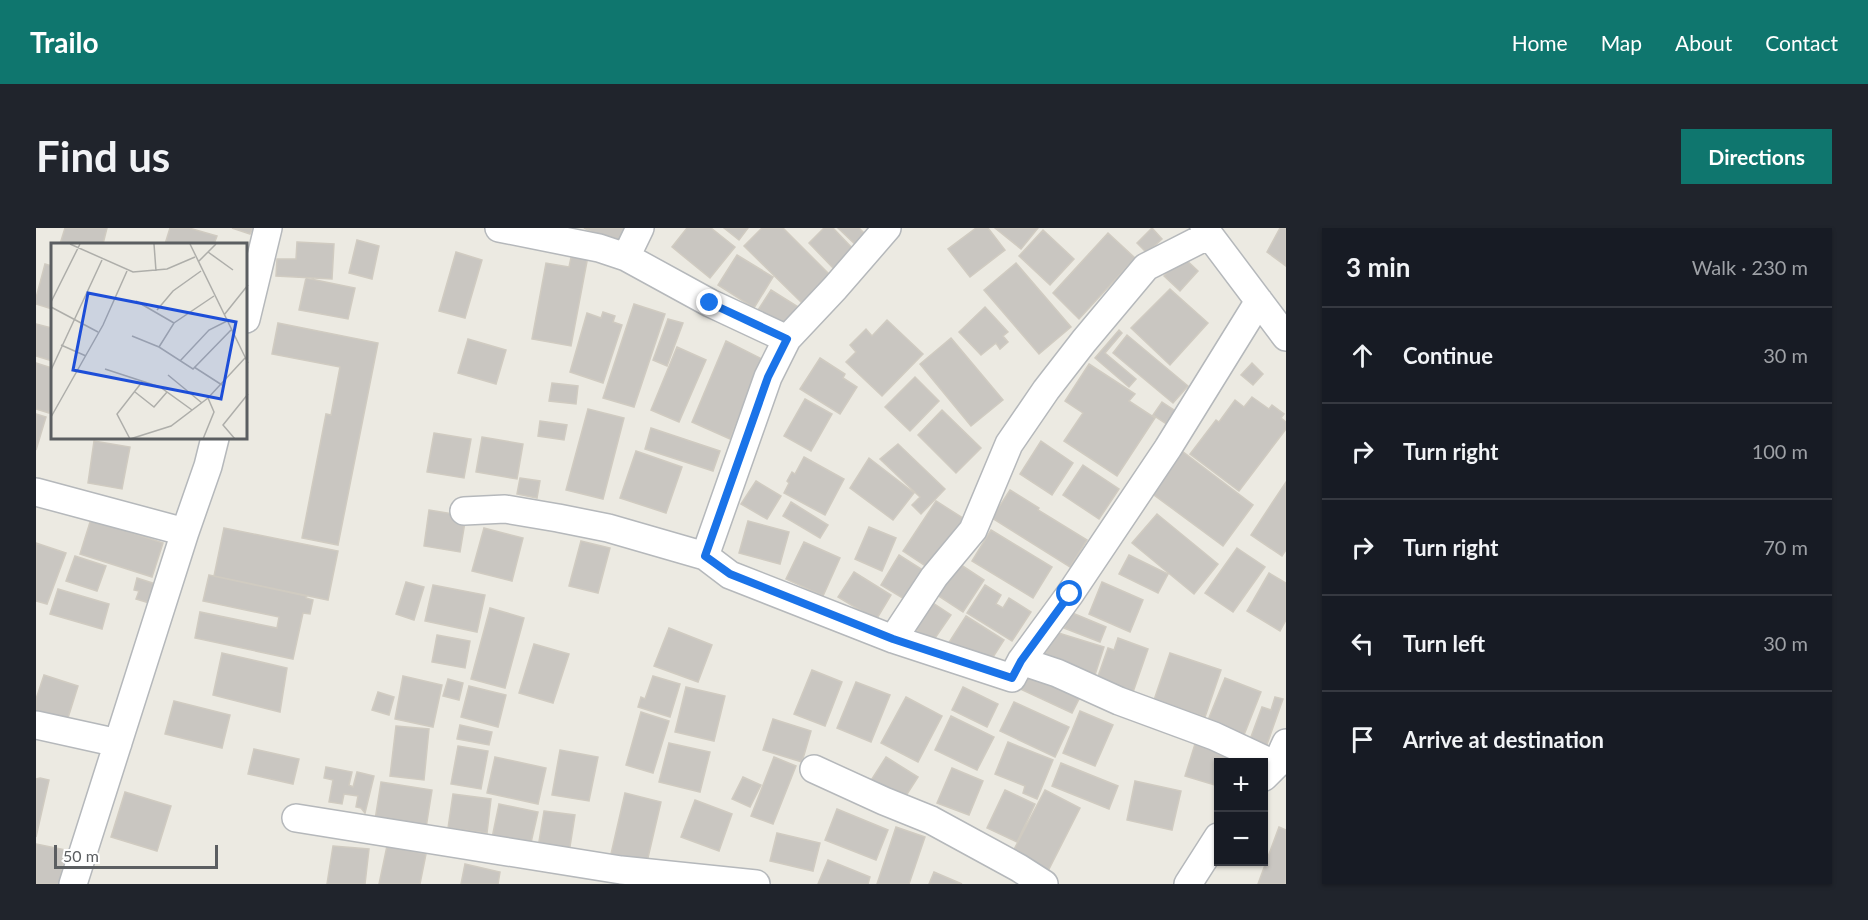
<!DOCTYPE html>
<html lang="en">
<head>
<meta charset="utf-8">
<style>
  body { margin:0; font-family:Lato,sans-serif; background:#20242c; color:#f1f3f6 }
  .controls { position:absolute; right:18px; bottom:18px; display:grid; overflow:hidden; border-radius:0px; box-shadow:0 2px 4px #0004 }
  .controls button { width:54px; height:54px; display:grid; place-items:center; padding:0; border:0; border-bottom:2px solid #363941; background:#171b24; color:#f1f3f6; font:30px sans-serif }
  .scale { position:absolute; left:18px; bottom:15px; width:164px; box-sizing:border-box; padding-left:6px; border:3px solid #5b5e61; border-top:0; font-size:16px; line-height:21px; white-space:nowrap; color:#5b5e61; -webkit-text-stroke:4px #fff; paint-order:stroke }
  .stop { position:absolute; width:18px; height:18px; margin:-14px; border:4px solid #1a73e8; border-radius:50%; background:#fff }
  .stop.end { background:#1a73e8; border-color:#fff; box-shadow:0 2px 6px #0008 }
  .list { margin:0; padding:0; list-style:none }
  h2 { display:flex; justify-content:space-between; align-items:center; height:78px; margin:0; padding:0 24px; font-size:26px }
  h2 small { font-size:20px; font-weight:400; color:#9ea1a6 }
  .list li { display:grid; grid-template-columns:39px 1fr auto; gap:18px; align-items:center; box-sizing:border-box; height:96px; padding:0 24px; border-top:2px solid #363941 }
  .list b { display:block; font-size:22px; white-space:nowrap }
  .list em { font-size:20px; font-style:normal; color:#9ea1a6 }
  .icon { flex:none; width:33px; height:33px; fill:none; stroke:currentColor; stroke-width:2; stroke-linecap:round; stroke-linejoin:round }
  .map { position:relative; flex:none; width:1250px; height:656px; overflow:hidden; border-radius:0px }
  header { display:flex; align-items:center; gap:36px; box-sizing:border-box; height:84px; padding:0 30px; background:#0f766e; color:#fff }
  header strong { font-size:28px }
  nav { display:flex; gap:33px; margin-inline-start:auto; font-size:21px }
  .intro { display:flex; align-items:center; justify-content:space-between; box-sizing:border-box; height:144px; padding:0 36px }
  h1 { margin:0; font-size:42px }
  .button { padding:15px 27px; border-radius:0px; background:#0f766e; color:#fff; font-size:21px; font-weight:700 }
  main { display:flex; gap:36px; padding:0 36px }
  aside { flex:1; background:#171b24; border-radius:0px; box-shadow:0 2px 4px #0004 }
  .map>svg:first-child { display:block }
  .building { fill:#c9c6c1; stroke:#d0cbc1; stroke-width:1.5 }
  .lines { fill:none; stroke-linecap:round; stroke-linejoin:round }
  .minor-casing { stroke:#b5b8bb; stroke-width:30 }
  .minor { stroke:#fff; stroke-width:27 }
  .route { stroke:#1a73e8; stroke-width:8 }
  .inset-road { fill:none; stroke:#aeaeaa; stroke-width:1.5 }
  .view { fill:#1d4ed8; fill-opacity:0.15; stroke:#1d4ed8; stroke-width:3 }
  .inset-edge { fill:none; stroke:#5b5e61; stroke-width:3 }
</style>
</head>
<body>
<header>
<strong>Trailo</strong>
<nav><a>Home</a><a>Map</a><a>About</a><a>Contact</a></nav>
</header>
<div class="intro"><h1>Find us</h1><a class="button">Directions</a></div>
<main>
<div class="map">
<svg width="1250" height="656" viewBox="0 0 1250 656">
  <rect width="100%" height="100%" fill="#eceae2"/>
  <path class="building" d="M29,0H71L67,16H24Z
    M134,0H153L181,8L178,16H129Z
    M196,0H217L214,6Z
    M548,0H589L581,16Z
    M651,0H675L699,19L674,50L636,19Z
    M688,0H712L703,12Z
    M726,0H747L794,47L766,75L708,18Z
    M788,0H797L819,23L799,42L773,15Z
    M802,0H823L833,10L823,20Z
    M940,0H952L969,22L934,49L912,21Z
    M959,0H1002L985,21Z
    M1116,0L1126,11L1111,25L1101,15Z
    M1244,0H1250V38L1231,24Z
    M1007,2L1038,31L1014,57L983,28Z
    M1072,5L1099,30L1043,91L1017,65Z
    M321,12L343,18L336,51L313,45Z
    M261,14L298,16L296,51L240,48L241,31H260Z
    M420,24L446,32L429,90L403,83Z
    M536,25L552,28L535,118L496,111L510,35L533,39Z
    M701,27L737,49L718,80L682,57Z
    M1146,28L1162,43L1144,63L1128,48Z
    M980,35L1035,99L1003,126L948,62Z
    M9,36L16,38V81L0,76V70Z
    M270,50L319,60L312,91L263,82Z
    M1134,61L1172,95L1134,137L1095,100Z
    M735,62L767,82L754,102L722,82Z
    M598,76L629,86L598,179L567,170Z
    M949,79L972,104L967,108L972,114L964,121L960,115L945,127L923,104Z
    M567,84L579,88L577,94L586,97L567,155L534,144L551,85L565,90Z
    M632,91L647,95L631,138L617,132Z
    M851,92L887,126L846,168L810,134L820,124L814,117L830,101L836,108Z
    M242,95L342,115L302,317L266,310L290,186L295,187L304,139L236,126Z
    M0,96L16,100V133L0,128Z
    M1083,102L1086,105L1069,125L1100,151L1093,159L1059,130Z
    M1091,107L1152,158L1137,175L1077,125Z
    M915,110L967,172L935,198L884,136Z
    M432,111L470,122L460,156L422,145Z
    M690,113L726,131L694,211L656,194Z
    M641,119L670,132L643,194L615,182Z
    M784,130L809,146L807,150L821,159L804,186L764,161Z
    M0,135L16,140V171L13,185L0,181Z
    M1216,135L1227,146L1217,157L1205,147Z
    M1053,136L1099,166L1093,173L1119,190L1081,248L1028,213L1047,185L1029,173Z
    M879,149L903,173L874,203L849,179Z
    M516,155L542,158L540,176L513,173Z
    M1216,169L1233,181L1236,177L1248,186L1245,190L1250,194V201L1203,263L1154,226L1180,192L1183,194L1199,172L1208,179Z
    M769,171L796,186L775,223L748,208Z
    M1126,174L1141,184L1132,197L1117,187Z
    M552,181L588,190L567,271L530,262Z
    M906,182L945,220L920,245L882,207Z
    M0,186L10,189L0,222Z
    M504,193L531,197L528,212L502,208Z
    M615,200L684,223L677,243L609,221Z
    M398,205L435,211L428,250L391,244Z
    M446,209L487,216L481,251L440,244Z
    M58,213L94,219L86,261L52,255Z
    M1005,213L1037,235L1016,267L984,246Z
    M862,216L909,261L885,286L876,277L884,269L844,231Z
    M600,223L646,239L630,285L584,270Z
    M1146,223L1217,277L1187,318L1114,264Z
    M768,229L808,251L789,287L748,265L753,255L751,253L756,244L759,246Z
    M833,230L878,265L857,292L814,260Z
    M1047,237L1083,261L1063,291L1027,267Z
    M484,250L504,253L501,270L481,266Z
    M720,253L745,268L731,291L705,276Z
    M1250,254V322L1246,328L1215,307Z
    M974,262L1003,280L1002,282L1051,312L1034,339L956,290Z
    M900,273L930,292L897,343L867,323Z
    M755,274L792,297L784,310L747,288Z
    M393,282L430,288L424,324L388,318Z
    M1121,286L1182,336L1158,366L1096,315Z
    M55,291L127,315L116,349L44,326Z
    M712,293L753,304L744,336L703,325Z
    M833,299L860,310L846,343L819,331Z
    M188,300L302,323L292,372L178,348Z
    M448,300L487,310L476,353L436,343Z
    M955,302L1016,339L997,370L936,333Z
    M545,313L574,320L562,365L533,358Z
    M768,314L804,330L787,368L750,351Z
    M0,315L30,325L11,376L0,373Z
    M1201,320L1229,339L1197,384L1169,365Z
    M863,327L893,346L875,375L845,357Z
    M1093,327L1132,346L1122,365L1083,346Z
    M39,328L70,338L61,363L30,353Z
    M916,331L948,352L927,384L895,363Z
    M818,344L855,367L840,392L802,369Z
    M1233,345L1250,355V392L1244,403L1211,383Z
    M173,347L270,368V370L277,372L274,386L267,385L257,431L159,410L164,384L241,400L243,389L167,373Z
    M101,350L126,358L120,377L100,371L103,363L98,362Z
    M370,354L388,359L378,392L360,386Z
    M1066,354L1107,372L1094,404L1053,386Z
    M397,357L449,367L441,404L389,393Z
    M949,357L965,367L960,376L967,380L973,370L995,384L976,413L931,385Z
    M22,361L73,376L66,401L14,386Z
    M891,371L915,387L897,413L873,397Z
    M454,380L488,390L469,460L435,451Z
    M1034,384L1070,399L1064,414L1028,400Z
    M930,388L968,412L950,440L912,416Z
    M633,400L676,417L662,454L618,438Z
    M1016,403L1068,419L1057,453L1006,437Z
    M401,407L434,413L429,440L396,434Z
    M1082,410L1112,421L1096,467L1060,454L1072,420L1078,422Z
    M498,416L533,426L517,475L483,465Z
    M186,425L251,440L244,484L177,467Z
    M1134,425L1185,442L1169,489L1118,472Z
    M992,440L1046,465L1036,485L982,460Z
    M776,442L806,454L789,498L758,486Z
    M8,447L42,458L31,493L0,483V471Z
    M367,448L406,457L397,499L359,491Z
    M617,448L644,456L634,489L602,479L605,469L609,471Z
    M1189,450L1225,464L1206,512L1170,497Z
    M412,451L427,455L423,472L407,468Z
    M820,454L854,467L835,514L801,500Z
    M433,458L470,467L462,499L425,489Z
    M650,459L689,468L678,513L639,504Z
    M927,459L962,476L951,499L916,482Z
    M342,464L358,469L353,487L336,482Z
    M870,469L906,488L882,534L845,515Z
    M1239,469L1247,471L1229,522L1212,517L1226,479L1235,482Z
    M138,473L194,487L186,520L129,506Z
    M978,474L1033,499L1019,529L964,503Z
    M1044,483L1077,497L1059,538L1027,525Z
    M605,484L633,493L617,545L590,537Z
    M915,488L958,509L941,542L899,522Z
    M737,491L775,503L766,534L727,522Z
    M424,497L456,504L453,517L421,511Z
    M360,498L393,501L388,552L354,548Z
    M972,514L1017,532L1001,571L987,565L989,558L959,546Z
    M633,515L674,524L664,564L623,554Z
    M1159,516L1193,527L1190,534H1182V558L1149,548Z
    M422,518L452,523L445,561L415,556Z
    M218,521L263,531L257,556L212,546Z
    M524,522L562,529L553,573L516,567Z
    M459,529L510,540L502,576L451,565Z
    M738,529L760,538L737,596L715,588Z
    M850,529L882,549L866,574L834,554Z
    M1025,535L1082,558L1073,581L1016,558Z
    M290,539L316,544L313,557L317,559L321,544L338,548L329,585L325,580L320,579L322,568L308,566L306,576L293,574L297,552L288,550Z
    M916,540L947,553L933,587L901,575Z
    M707,549L725,557L714,579L696,571Z
    M4,550L13,552L0,609V551Z
    M1099,553L1145,563L1136,602L1091,592Z
    M345,554L396,562L390,600L339,592Z
    M969,562L999,576L981,614L951,600Z
    M1009,562L1044,580L1009,649L973,631Z
    M89,564L135,578L121,623L75,609Z
    M589,565L625,574L611,634L575,626Z
    M417,566L455,571L451,605L412,600Z
    M659,572L696,586L683,623L645,609Z
    M463,576L502,584L494,619L456,610Z
    M801,581L852,602L840,632L789,612Z
    M508,583L539,587L533,625L502,620Z
    M860,599L889,609L873,656H841Z
    M1243,599L1250,602V656H1222Z
    M741,605L784,615L777,643L734,633Z
    M0,616L30,622L23,656H0Z
    M297,618L333,621L329,656H291Z
    M351,618L390,626L384,656H343Z
    M792,632L834,649L832,656H782Z
    M429,636L464,644L462,656H425Z
    M898,644L926,656H893Z"/>
  <g class="lines">
    <g class="minor-casing">
      <path id="minor" d="M463,0L563,20L590,29L674,75L751,111
        M1168,0L1250,109
        M590,29L604,0
        M210,91L232,0
        M0,264L149,304
        M428,283L469,281L522,290L572,300L669,328L694,347L857,411L976,450L985,433L1034,366L1132,220L1223,73
        M669,328L732,149L751,111L799,60L851,0
        M857,411L898,349L937,302L973,216L1010,162L1048,113L1110,39L1173,7
        M985,433L1021,445L1083,473L1178,508L1240,537
        M0,497L82,515
        M778,541L848,573L895,592L983,640L1008,656
        M1228,549L1240,537L1250,515
        M260,590L585,642L720,656
        M37,656L149,304L172,238L179,210
        M1152,656L1182,609"/>
    </g>
    <use href="#minor" class="minor"/>
  </g>
  <g class="lines">
    <path class="route" d="M674,75L751,111L732,149L669,328L694,346L857,411L976,450L985,433L1034,366"/>
  </g>
  <g transform="translate(15 15)">
    <rect width="196" height="196" fill="#eceae2"/>
    <path class="inset-road" d="M19,1L82,29L116,26L144,14M103,1L105,28M139,1L197,120M157,9L182,27M147,19L165,1M85,58L123,80M0,59L29,1M0,64L47,89M106,67L122,48L150,28M173,72L197,42M81,93L108,104L142,126L180,87M10,102L35,113M108,104L123,80L163,53M129,118L158,87L176,78M143,124L171,142M54,126L109,144L141,167M0,127L51,17M117,132L151,160M84,149L103,164L116,149M0,174L52,82L76,28M79,196L120,183L157,155L194,115M79,196L66,171L91,139M152,196L163,169L157,155M184,196L172,182L197,151"/>
    <path class="view" d="M37,50L185,79L170,156L22,127Z"/>
    <rect width="196" height="196" class="inset-edge"/>
  </g>
</svg>
<div class="controls">
<button>+</button>
<button>−</button>
</div>
<div class="scale">50 m</div>
<div class="stop" style="left:1034px;top:366px"></div>
<div class="stop end" style="left:674px;top:75px"></div>
</div>
<aside>
<h2>3 min<small>Walk · 230 m</small></h2>
<ul class="list">
<li><svg class="icon" aria-label="ahead" viewBox="0 0 24 24"><path d="M12 20V5M6 11l6-6 6 6"/></svg><div><b>Continue</b></div><em>30 m</em></li>
<li><svg class="icon" aria-label="right" viewBox="0 0 24 24"><path d="M7 20v-9h11M14 6l5 5-5 5"/></svg><div><b>Turn right</b></div><em>100 m</em></li>
<li><svg class="icon" aria-label="right" viewBox="0 0 24 24"><path d="M7 20v-9h11M14 6l5 5-5 5"/></svg><div><b>Turn right</b></div><em>70 m</em></li>
<li><svg class="icon" aria-label="left" viewBox="0 0 24 24"><path d="M17 20v-9H6M10 6l-5 5 5 5"/></svg><div><b>Turn left</b></div><em>30 m</em></li>
<li><svg class="icon" aria-label="arrive" viewBox="0 0 24 24"><path d="M6 21V4h12l-3 4 3 4H6"/></svg><div><b>Arrive at destination</b></div></li>
</ul>
</aside>
</main>
</body>
</html>
